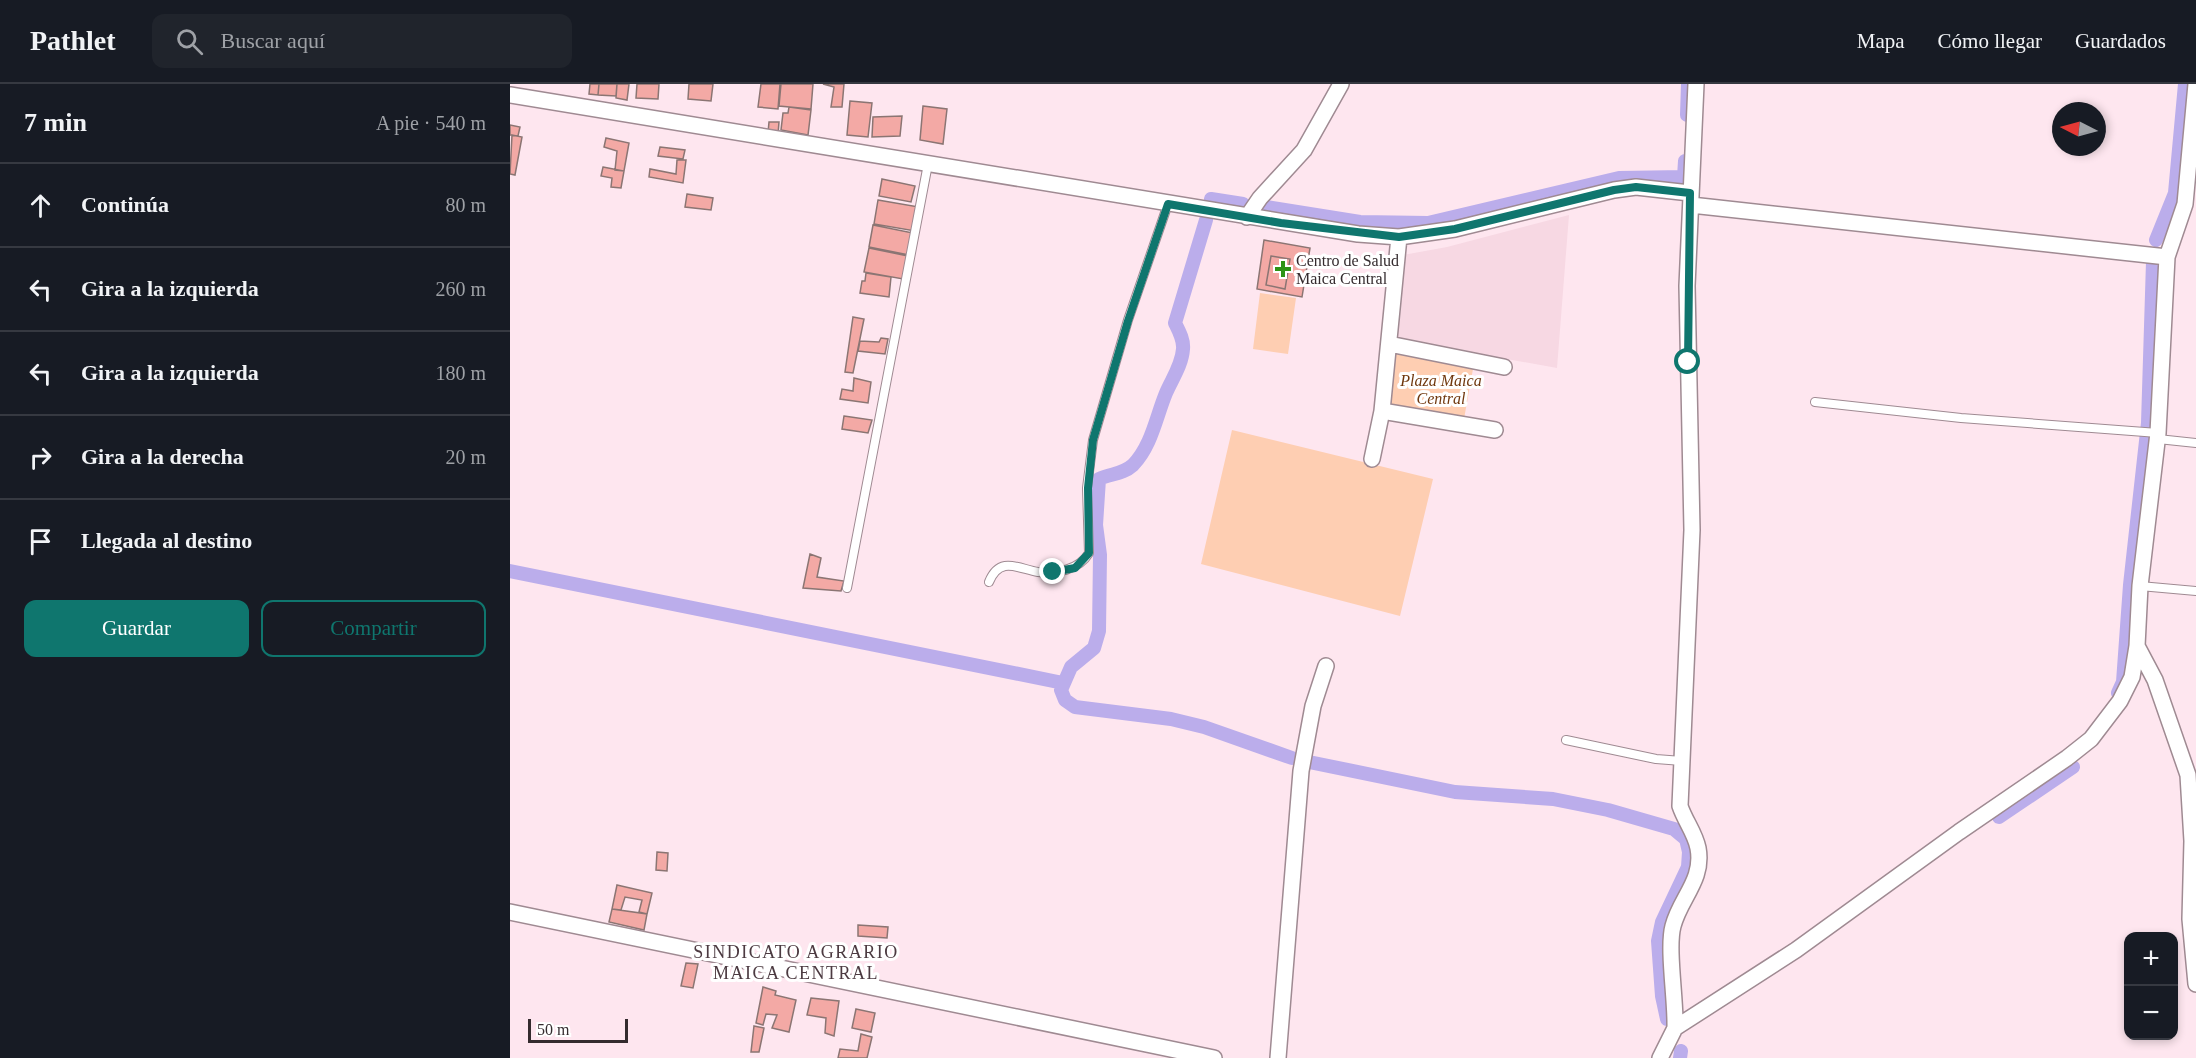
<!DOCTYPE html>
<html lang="es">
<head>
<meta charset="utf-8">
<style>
  body { margin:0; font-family:Georgia,serif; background:#20242c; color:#f1f3f6 }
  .controls { position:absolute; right:18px; bottom:18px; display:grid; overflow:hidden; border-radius:12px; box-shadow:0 3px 9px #0003 }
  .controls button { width:54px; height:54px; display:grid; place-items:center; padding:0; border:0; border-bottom:2px solid #363941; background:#171b24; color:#f1f3f6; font:30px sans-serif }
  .compass { position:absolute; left:1542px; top:18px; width:54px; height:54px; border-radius:50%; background:#171b24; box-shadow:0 3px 9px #0003; rotate:276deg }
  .scale { position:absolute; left:18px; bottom:15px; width:100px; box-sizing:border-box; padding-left:6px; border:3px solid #342b2e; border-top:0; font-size:16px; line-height:21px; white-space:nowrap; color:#342b2e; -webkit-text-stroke:4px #fff; paint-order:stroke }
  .stop { position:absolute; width:18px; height:18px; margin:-14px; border:4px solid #0f766e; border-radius:50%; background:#fff }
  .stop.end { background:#0f766e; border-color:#fff; box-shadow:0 2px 6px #0008 }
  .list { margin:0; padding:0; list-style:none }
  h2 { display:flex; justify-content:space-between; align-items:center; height:78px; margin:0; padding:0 24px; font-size:26px }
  h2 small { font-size:20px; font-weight:400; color:#9ea1a6 }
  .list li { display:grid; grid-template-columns:39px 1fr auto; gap:18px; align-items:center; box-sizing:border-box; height:84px; padding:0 24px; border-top:2px solid #363941 }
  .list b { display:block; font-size:22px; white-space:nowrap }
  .list em { font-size:20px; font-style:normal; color:#9ea1a6 }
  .actions { display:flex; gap:12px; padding:18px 24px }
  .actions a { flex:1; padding:14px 0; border:2px solid #0f766e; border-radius:12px; text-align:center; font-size:21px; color:#0f766e }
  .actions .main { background:#0f766e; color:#fff }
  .icon { flex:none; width:33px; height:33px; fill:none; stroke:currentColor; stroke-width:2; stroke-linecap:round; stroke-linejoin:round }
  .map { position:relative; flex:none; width:1686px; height:974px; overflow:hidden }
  header { display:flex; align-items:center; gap:36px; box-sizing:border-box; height:84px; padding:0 30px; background:#171b24; border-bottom:2px solid #363941 }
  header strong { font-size:28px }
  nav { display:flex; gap:33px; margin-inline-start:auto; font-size:21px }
  .search { width:420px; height:54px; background:#20242c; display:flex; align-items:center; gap:15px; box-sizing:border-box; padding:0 21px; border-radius:12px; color:#9ea1a6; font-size:22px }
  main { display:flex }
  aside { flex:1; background:#171b24 }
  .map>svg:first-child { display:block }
  .built { fill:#f7d8e3 }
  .green { fill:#feceb2 }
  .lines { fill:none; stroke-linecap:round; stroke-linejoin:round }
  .canal { stroke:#bbadeb; stroke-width:14 }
  .building { fill:#f3a9a5; stroke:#8b7573; stroke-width:1.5 }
  .lane-casing { stroke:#9f8a92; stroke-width:10 }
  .street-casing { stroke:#9f8a92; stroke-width:18 }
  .lane { stroke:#fff; stroke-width:8 }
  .street { stroke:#fff; stroke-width:15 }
  .route { stroke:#0f766e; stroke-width:8 }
  .poi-dot { fill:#2d9316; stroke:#fff; stroke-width:2 }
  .labels { text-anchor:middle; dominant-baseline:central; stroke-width:6; stroke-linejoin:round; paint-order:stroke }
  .poi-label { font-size:16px; fill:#342b2e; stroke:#fff; text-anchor:start }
  .park-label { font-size:16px; font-style:italic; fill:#70380e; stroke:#fff }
  .neighbourhood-label { font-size:18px; letter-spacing:1.5px; fill:#4c3a41; stroke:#fff }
</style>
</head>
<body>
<header>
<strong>Pathlet</strong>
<div class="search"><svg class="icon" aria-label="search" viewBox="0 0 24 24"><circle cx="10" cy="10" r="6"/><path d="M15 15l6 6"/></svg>Buscar aquí</div>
<nav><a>Mapa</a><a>Cómo llegar</a><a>Guardados</a></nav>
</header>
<main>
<aside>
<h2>7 min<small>A pie · 540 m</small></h2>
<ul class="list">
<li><svg class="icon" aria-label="ahead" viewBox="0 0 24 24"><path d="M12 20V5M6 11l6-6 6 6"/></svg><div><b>Continúa</b></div><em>80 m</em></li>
<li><svg class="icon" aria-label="left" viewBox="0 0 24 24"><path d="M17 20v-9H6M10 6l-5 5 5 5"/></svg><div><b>Gira a la izquierda</b></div><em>260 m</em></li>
<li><svg class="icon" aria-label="left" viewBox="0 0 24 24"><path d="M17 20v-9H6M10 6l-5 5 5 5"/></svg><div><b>Gira a la izquierda</b></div><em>180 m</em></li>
<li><svg class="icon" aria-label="right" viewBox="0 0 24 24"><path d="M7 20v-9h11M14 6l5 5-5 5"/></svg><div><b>Gira a la derecha</b></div><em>20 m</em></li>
<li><svg class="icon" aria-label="arrive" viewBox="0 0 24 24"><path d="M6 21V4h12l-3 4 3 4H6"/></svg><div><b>Llegada al destino</b></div></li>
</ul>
<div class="actions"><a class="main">Guardar</a><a>Compartir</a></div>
</aside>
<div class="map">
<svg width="1686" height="974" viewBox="0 0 1686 974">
  <rect width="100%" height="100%" fill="#fee6ef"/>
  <path class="built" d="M1059,131L1047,284L885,255L893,171L937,163Z"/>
  <path class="green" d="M750,209L786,214L778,270L743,265Z
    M886,270L963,285L954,335L879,321Z
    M722,346L923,395L890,532L691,480Z"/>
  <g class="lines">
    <path class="canal" d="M1177,31L1178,0
      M701,115L733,120
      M756,123L850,138L918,139L1109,94L1174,93L1175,77
      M696,136L665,239C669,247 674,256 673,265C672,281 662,295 656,309C646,333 642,361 623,381C612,391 601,389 589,395L586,441L590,471L589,547L584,564L561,583L551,606L555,616L565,623L661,635L694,643L782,674
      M1646,156L1665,109L1675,0
      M0,487L553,599
      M1608,609L1613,598L1620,501L1638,339L1643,178
      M799,678L945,708L1043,715L1098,726L1164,745L1176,755L1179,768L1178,783L1152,838L1148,857L1152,912L1157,935
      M1489,733L1563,683
      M1170,974L1171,967"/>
  </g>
  <path class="building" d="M80,0H89L88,11L79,10Z
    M89,0H107L106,12L88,11Z
    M107,0H119L117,16L106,14Z
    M127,0H149L148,15L126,14Z
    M179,0H203L201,17L178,15Z
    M251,0H270L268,25L248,23Z
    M271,0H303L301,25L269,22Z
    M313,0H334L332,23H321L324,3Z
    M340,17L362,19L358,53L337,51Z
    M413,22L437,25L433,60L410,56Z
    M279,23L301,26L298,51L271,46L273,29H278Z
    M392,32L390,52L362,53L363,33Z
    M259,38H269L268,50L258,49Z
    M0,41L10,43L8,52L0,51Z
    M2,51L12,53L5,91L0,90Z
    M96,54L119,59L114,87L105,86L107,67L94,63Z
    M150,63L175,66L173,75L148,72Z
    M167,76H176L173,99L139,93L140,85L166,90Z
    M93,83L114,87L111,104L101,103L102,94L91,92Z
    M372,95L405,102L401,118L369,112Z
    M177,110L203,114L201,126L175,123Z
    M368,116L409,123L405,147L364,140Z
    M363,141L403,149L399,171L359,163Z
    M754,156L800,164L792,213L747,205Z
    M359,164L398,172L393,195L354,188Z
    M761,172L780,175L775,205L756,201Z
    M356,189L381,193L379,213L350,209L352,197H355Z
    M343,233L354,235L343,289L335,288Z
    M371,254L378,255L375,270L348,267L350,257L369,258Z
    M344,294L361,298L358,319L330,315L332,305L343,307Z
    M334,332L362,336L358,349L332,345Z
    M300,470L311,474L307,493L334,497L331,507L293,504Z
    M147,768L158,769L157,787L146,786Z
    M107,801L142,809L137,830L129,828L132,816L115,813L111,826L102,825Z
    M102,825L137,830L134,846L99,838Z
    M348,841L378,843L377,854L348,852Z
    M176,879L188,880L183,904L171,902Z
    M253,903L266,907L265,911L286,916L279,948L262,944L267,931L256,930L253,941L246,939Z
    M301,914L329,917L324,952L315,949L316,934L297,931Z
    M346,925L365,929L361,948L342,944Z
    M244,942L254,944L249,968H241Z
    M351,950L362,953L357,974H328L330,965L348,967Z"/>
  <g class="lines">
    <g class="lane-casing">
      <path id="lane" d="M1305,318L1451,334L1648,349
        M1648,355L1686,359
        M479,498C490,471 509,485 528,488C546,490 569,486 579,469L577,404L583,356L618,236L658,120
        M1630,502L1686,507
        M337,504L418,80
        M1056,656L1146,675L1172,677"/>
    </g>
    <g class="street-casing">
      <path id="street" d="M0,11L848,150L889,153L945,145L1104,106L1126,103L1180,109
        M1181,121L1657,173
        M737,133L750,114L794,66L831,0
        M879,260L994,283
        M872,327L985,346
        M862,375L872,327L889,153
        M1627,562L1645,596L1678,691L1682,757L1680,835L1686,900
        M0,828L704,974
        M1165,944C1166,917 1157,864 1163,842C1170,814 1194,796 1188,764C1185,749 1175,737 1170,722L1182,446L1177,202L1186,0
        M768,974L791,687L803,622L816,582
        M1150,974L1165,944L1286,866L1449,748L1557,674L1581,655L1610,617L1622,593L1627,562L1630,502L1648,349L1657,173L1675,120L1686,0"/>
    </g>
    <use href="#lane" class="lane"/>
    <use href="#street" class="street"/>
  </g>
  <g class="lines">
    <path class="route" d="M543,488L565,484L579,469L578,404L583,356L618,237L658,120L771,139L889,153L945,145L1104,106L1126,103L1180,109L1178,278"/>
  </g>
  <path class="poi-dot" d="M770 176h6v6h6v6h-6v6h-6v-6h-6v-6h6z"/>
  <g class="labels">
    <g class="poi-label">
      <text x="786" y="176">Centro de Salud<tspan x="786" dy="18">Maica Central</tspan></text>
    </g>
    <g class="park-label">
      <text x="931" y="296">Plaza Maica<tspan x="931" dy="18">Central</tspan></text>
    </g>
    <g class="neighbourhood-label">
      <text x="286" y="868">SINDICATO AGRARIO<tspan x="286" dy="21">MAICA CENTRAL</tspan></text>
    </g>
  </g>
</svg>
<div class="controls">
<button>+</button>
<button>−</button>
</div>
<svg class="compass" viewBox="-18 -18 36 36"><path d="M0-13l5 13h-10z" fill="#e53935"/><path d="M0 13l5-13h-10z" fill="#9ea1a6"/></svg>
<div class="scale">50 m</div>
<div class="stop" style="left:1178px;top:278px"></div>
<div class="stop end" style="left:543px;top:488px"></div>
</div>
</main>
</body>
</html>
